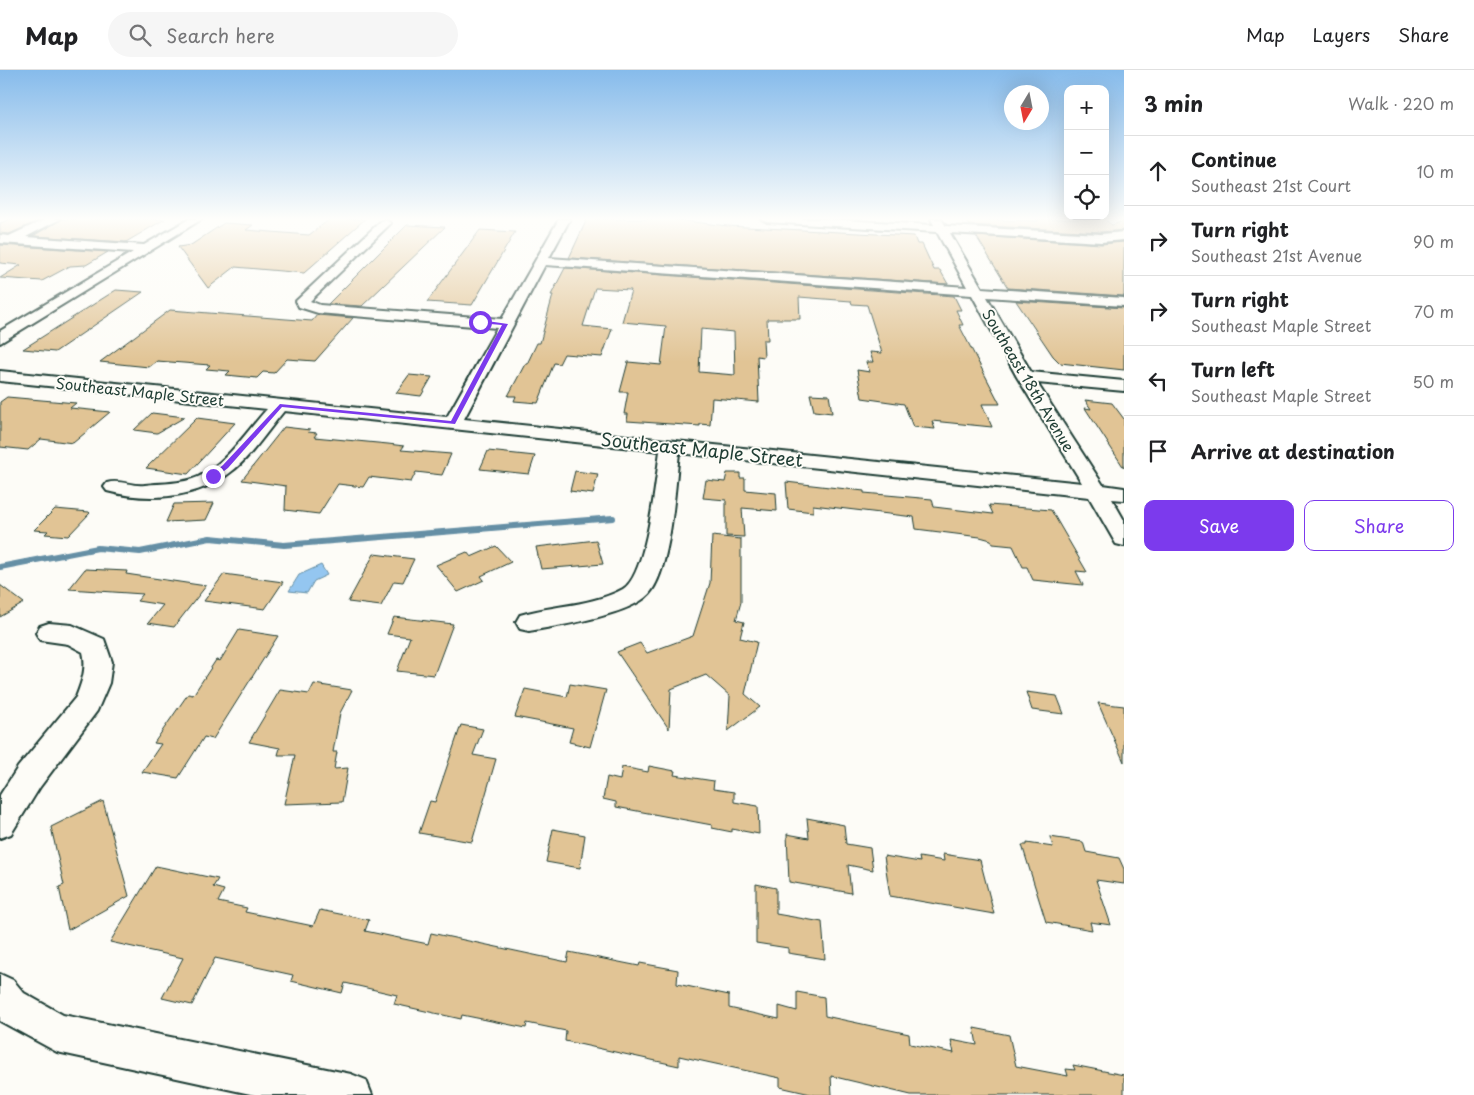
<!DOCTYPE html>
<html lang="en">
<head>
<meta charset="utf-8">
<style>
  body { margin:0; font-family:"Playpen Sans",sans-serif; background:#f6f6f6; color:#202124 }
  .controls { position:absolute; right:15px; top:15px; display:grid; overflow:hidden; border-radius:10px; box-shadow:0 5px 20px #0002 }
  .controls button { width:45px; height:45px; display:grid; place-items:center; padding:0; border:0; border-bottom:1px solid #e0e0e0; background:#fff; color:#202124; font:25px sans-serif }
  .compass { position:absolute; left:1004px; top:15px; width:45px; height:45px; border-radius:50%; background:#fff; box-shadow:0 5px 20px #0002; rotate:190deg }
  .stop { position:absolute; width:15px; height:15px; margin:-11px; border:4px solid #7c3aed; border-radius:50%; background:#fff }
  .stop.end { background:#7c3aed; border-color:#fff; box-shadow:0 1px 5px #0008 }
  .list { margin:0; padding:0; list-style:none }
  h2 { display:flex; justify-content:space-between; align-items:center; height:65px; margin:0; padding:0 20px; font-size:21px }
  h2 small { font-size:16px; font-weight:400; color:#757577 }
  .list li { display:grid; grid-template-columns:32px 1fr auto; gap:15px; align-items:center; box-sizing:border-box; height:70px; padding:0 20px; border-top:1px solid #e0e0e0 }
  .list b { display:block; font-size:19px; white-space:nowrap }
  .list p { margin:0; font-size:16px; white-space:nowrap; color:#757577 }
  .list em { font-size:16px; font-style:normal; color:#757577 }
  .actions { display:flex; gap:10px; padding:15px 20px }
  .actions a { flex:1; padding:11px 0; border:1px solid #7c3aed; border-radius:10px; text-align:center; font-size:18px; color:#7c3aed }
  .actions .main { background:#7c3aed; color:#fff }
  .icon { flex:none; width:28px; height:28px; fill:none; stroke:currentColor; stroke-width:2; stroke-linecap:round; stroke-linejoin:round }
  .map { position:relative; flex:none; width:1124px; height:1025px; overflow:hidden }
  header { display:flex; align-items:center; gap:30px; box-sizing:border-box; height:70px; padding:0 25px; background:#fff; border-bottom:1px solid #e0e0e0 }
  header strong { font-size:24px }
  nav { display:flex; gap:28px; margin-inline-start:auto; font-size:18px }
  .search { width:350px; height:45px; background:#f6f6f6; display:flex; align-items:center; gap:12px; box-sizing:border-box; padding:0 18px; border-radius:28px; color:#757577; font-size:19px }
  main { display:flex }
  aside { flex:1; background:#fff }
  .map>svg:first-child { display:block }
  .water { fill:#94c6f0; stroke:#658fa5 }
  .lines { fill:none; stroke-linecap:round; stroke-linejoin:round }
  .stream { stroke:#658fa5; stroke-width:6 }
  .building { fill:#e1c495; stroke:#1f3d34; fill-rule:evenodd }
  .minor-casing { stroke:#1f3d34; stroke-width:4 }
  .minor { fill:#fdfcf7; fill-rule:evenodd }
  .route { fill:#7c3aed }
  .labels { text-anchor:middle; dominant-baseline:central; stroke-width:4; stroke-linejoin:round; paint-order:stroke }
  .far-street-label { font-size:15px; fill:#1f3d34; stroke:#fdfcf7 }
  .street-label { font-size:18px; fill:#1f3d34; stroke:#fdfcf7 }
</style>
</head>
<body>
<header>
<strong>Map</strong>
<div class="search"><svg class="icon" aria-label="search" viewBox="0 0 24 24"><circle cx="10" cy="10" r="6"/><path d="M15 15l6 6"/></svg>Search here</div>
<nav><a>Map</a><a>Layers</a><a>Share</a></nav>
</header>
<main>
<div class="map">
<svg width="1124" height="1025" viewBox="0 0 1124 1025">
  <rect width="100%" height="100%" fill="#fdfcf7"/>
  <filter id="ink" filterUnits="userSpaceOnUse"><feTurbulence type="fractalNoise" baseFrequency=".02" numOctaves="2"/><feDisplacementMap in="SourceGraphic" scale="10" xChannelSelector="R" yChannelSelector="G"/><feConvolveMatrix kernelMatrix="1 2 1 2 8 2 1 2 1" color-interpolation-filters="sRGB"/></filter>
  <g filter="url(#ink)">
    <path class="water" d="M321,495L327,505L314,511L307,523L289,521L299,505Z"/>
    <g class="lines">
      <path class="stream" d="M0,497L98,478L140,482L210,468L284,475L613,448"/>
    </g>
    <path class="building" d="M11,149H42L9,164L0,163V153Z
      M62,149H165L126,172L33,166Z
      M330,149H365L304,203L235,197L208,218L178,177L191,175L224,153L253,155L246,160L309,165Z
      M587,149H668L728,156L914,166L917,174H922L934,200H940L948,214L569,188Z
      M964,149L1038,151L1036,149H1104L1112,155L1124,151V160L1101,162L969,155Z
      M407,155L445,157L362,236L328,234Z
      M480,160L515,162L472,235L427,232Z
      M976,166L1101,174L1124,172V226L1008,218Z
      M0,175L108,182L86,195L70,196L42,211L0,208L21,195L0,193Z
      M565,198L954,226L961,240H956L963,255H959L1000,334H982L992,357L932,351L935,359L913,357L904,334L862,328L857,300L870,302L866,292H873L870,282L882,283L867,235L852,234L851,231L799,227L800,249H767L768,270H763L764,287L757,286L759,332L712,328L710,355L700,354V356L627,351L628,344H624L628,322H620L628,292L661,295L666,256L622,252L631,220L595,218L583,256L612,259L602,287L564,284L559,294L554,293L538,333L514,331L516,326H508L525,294H527L537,273H540L553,225H551ZM701,259L734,262L735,305L699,302Z
      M116,220L143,222L55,282L23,279Z
      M1016,231L1124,238V300L1060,293L1053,286Z
      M170,240L312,251L317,245L353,248L315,291L287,289L274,303L263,302L257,308L226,305L230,301L206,299L210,295L157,291L149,297L100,292Z
      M409,305L432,307L421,326L396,323Z
      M810,324L829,325L832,343L814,341Z
      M7,327L76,333L70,338L110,342L73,373L41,369L28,380L0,377V332Z
      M1085,330L1112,333L1124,349V398L1085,338L1091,339Z
      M152,343L185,347L157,363L134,360Z
      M197,348L235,353L188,404L146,398Z
      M284,357L310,360L308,362L317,363L314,367L388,374L404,376L401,380L451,384L442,405L416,402L411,412L369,407L363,417L338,414L319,444L285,440L286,416L242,410Z
      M488,381L535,386L529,404L480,399Z
      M575,401L598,404L593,424L570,421Z
      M727,403H740V408H745V420L776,423L777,441L742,438L744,467L726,466V430L703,428L706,410L725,412Z
      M786,412L864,421V423L932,429L934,437L993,444L989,435L1051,440L1087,502L1076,501L1083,515L1033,510L1027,497H1023L1013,476L993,474L991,470L980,467L916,459L914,447L813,435V442L788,439Z
      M214,433L206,450L166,452L174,434Z
      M55,439L89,442L90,443L68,466L45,464L48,461L34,460Z
      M712,466L741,469V532L736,550L744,552L740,568L757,572L745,624L760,637L728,661L730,626L706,605L671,619L669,659L617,582L640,573L647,583L693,566L710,513Z
      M596,470L603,494L541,499L536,477Z
      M496,476L511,492L481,506L484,510L458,522L436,495L467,482L471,487Z
      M374,484L414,489L403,512L394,511L381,536L348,532Z
      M85,499L127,501L126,504L206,516L174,557L148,553L163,535L137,531L143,524L69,519Z
      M224,504L283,512L265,539L204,531Z
      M0,515L24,533L0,547Z
      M394,547L453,554L434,605L397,601L410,567L387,564Z
      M239,560L278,566L213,669L204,667L178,708L142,702L161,674L154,673L188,624L193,625L216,590L220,591Z
      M314,614L352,620L340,643L333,682H337L334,699L348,698L342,732L284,734L295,685H278L280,678L249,672L280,620L309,624Z
      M570,614L606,620L590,677L569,672L573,658L515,647L525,619L567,627Z
      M1026,622L1057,626L1064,644L1032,640Z
      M1098,633L1124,636V692Z
      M461,655L483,659L473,685L496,689L472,772L419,763L430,731L435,732Z
      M649,696L675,701L674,705L714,711L713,719L734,722V732L758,736L759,764L732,759V762L712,758V755L616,737V732L603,729L607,707L620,710L622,697L648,702Z
      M103,731L129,826L68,860L59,817L64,815L51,757Z
      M807,748L844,755L846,774L870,778L873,800L848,795L851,823L789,812L787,764L809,768Z
      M553,759L585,765L580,798L546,792Z
      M1050,767L1083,772L1086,782L1119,788L1124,799V814L1096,810L1111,855L1090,852L1092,860L1046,852L1022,775H1027V773L1053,777Z
      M943,784L980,790L994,844L890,826L884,786L920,792L919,787L944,791Z
      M156,796L218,809L213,817L224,820L218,832L247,838L245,842L313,856L320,840L369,850L365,861L428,874L431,863L567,892L569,882L639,896L640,893L678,900L677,914L729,925V938L779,949V936L797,941V922L824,927L825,946L909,964L910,974L954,983L951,970L977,975L974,958L1009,965L1016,996L1068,1006L1066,999L1075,1000L1073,995L1124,1005V1025H911L831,1006L832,1025H815L780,1017V1008L679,986V996L565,971L566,961L527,953L526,958L462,945L461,949L394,934L397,925L345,913L342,923L291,911L293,905L215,888L192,935L162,928L183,888L110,872Z
      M756,814L776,818V844L822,852L825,889L788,883V878L756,873Z"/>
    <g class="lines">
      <g class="minor-casing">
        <path id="minor" d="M46,149H60L26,167L144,175L189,149H202L0,273V261L133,182L0,173V165L9,166Z
          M559,149H570L549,188L967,217L937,162L767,152L761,149H821L934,155L931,149H941L946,156L1101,164L1124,162V170L1101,172L950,163L982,218L1124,228V236L987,227L1031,302L1124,311V321L1037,313L1103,415L1124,418V430L1112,429L1124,450V476L1116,474L1089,427L679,383C675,417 671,500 649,524C630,545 558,556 529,561L520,559L516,552L520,545C554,535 592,536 623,519C647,505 656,409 660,381L284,341C269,359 249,389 231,402C197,429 147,432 107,421L104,417L107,413C120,409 132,417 145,415C162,413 182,414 198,407C226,394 246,362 267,339L0,311V301L447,347L497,258L318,243L299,237L296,231L381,151L385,150L391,153L389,155L310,231L320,235L502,249ZM545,195L972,225L1017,307L1082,413L464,349Z
          M49,553L72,555L104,569L112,592L109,613L97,641L40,717L11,764L0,768V725L18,697L76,627C82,612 87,598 83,582L68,574L40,570L36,563L40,556Z
          M0,904L13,910L24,923L63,945L351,1004L366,1010L372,1025H255L57,982L0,951Z"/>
      </g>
      <use href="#minor" class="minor"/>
    </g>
  </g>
  <linearGradient id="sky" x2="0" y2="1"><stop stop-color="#86bbeb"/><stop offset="0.51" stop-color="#fefefb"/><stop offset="1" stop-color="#fefefb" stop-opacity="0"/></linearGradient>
  <rect width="1124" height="292" fill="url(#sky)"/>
  <path class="route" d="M480,250L508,254L455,354L282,337L228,398L215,408L210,406L223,395L280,334L451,351L502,255L478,253Z"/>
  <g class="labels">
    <g class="far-street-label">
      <text transform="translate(1029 310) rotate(59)">Southeast 18th Avenue</text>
      <text transform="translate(140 321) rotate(6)">Southeast Maple Street</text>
    </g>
    <g class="street-label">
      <text transform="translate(702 379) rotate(6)">Southeast Maple Street</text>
    </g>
  </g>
</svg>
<div class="controls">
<button>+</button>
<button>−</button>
<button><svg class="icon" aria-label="locate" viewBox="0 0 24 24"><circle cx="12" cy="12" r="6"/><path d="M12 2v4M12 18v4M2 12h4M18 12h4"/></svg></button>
</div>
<svg class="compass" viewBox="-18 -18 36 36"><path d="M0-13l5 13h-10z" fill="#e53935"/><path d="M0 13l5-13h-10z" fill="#757577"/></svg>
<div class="stop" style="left:480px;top:252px"></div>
<div class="stop end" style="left:213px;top:406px"></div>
</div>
<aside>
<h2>3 min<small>Walk · 220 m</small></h2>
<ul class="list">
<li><svg class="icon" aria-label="ahead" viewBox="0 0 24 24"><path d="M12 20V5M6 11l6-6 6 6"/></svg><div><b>Continue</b><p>Southeast 21st Court</p></div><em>10 m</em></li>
<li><svg class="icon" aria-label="right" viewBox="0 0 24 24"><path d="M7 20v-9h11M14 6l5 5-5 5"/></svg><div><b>Turn right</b><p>Southeast 21st Avenue</p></div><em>90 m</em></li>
<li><svg class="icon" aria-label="right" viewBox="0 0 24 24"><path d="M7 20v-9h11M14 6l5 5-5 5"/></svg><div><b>Turn right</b><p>Southeast Maple Street</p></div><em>70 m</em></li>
<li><svg class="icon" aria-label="left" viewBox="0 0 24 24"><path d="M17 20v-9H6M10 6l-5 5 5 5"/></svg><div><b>Turn left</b><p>Southeast Maple Street</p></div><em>50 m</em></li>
<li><svg class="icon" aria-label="arrive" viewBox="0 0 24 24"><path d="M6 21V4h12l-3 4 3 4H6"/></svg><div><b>Arrive at destination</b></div></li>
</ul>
<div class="actions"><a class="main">Save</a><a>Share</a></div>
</aside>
</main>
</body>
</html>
